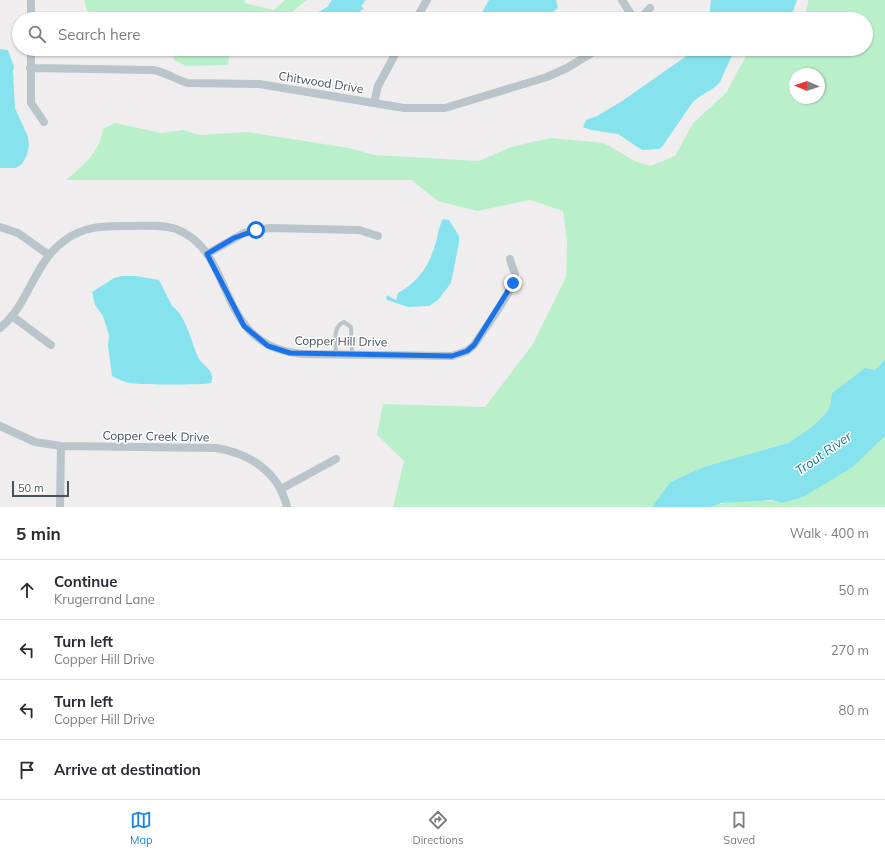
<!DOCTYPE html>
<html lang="en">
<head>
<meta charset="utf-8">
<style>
  body { margin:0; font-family:Mulish,sans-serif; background:#f7f7f7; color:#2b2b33 }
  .compass { position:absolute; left:789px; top:68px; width:36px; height:36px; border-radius:50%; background:#fff; box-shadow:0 1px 3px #0004; rotate:272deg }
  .scale { position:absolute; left:12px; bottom:10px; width:57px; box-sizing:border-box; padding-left:4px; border:2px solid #45535b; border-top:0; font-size:11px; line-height:14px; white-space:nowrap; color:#45535b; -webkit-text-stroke:3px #fff; paint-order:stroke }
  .stop { position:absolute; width:12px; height:12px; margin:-9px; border:3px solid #1a73e8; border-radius:50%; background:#fff }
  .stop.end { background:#1a73e8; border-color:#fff; box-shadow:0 1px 4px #0008 }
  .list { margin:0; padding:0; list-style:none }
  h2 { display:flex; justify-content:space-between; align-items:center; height:52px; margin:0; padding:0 16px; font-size:17px }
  h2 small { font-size:13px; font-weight:400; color:#7c7c81 }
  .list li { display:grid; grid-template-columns:26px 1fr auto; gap:12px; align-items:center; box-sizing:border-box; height:60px; padding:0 16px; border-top:1px solid #e1e1e2 }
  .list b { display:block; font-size:15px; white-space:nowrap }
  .list p { margin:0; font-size:13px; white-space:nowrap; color:#7c7c81 }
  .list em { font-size:13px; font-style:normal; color:#7c7c81 }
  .icon { flex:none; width:22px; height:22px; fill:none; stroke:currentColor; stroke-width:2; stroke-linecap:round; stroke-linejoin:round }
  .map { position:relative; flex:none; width:885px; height:507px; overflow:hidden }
  .search { position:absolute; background:#fff; box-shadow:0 1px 3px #0004; left:12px; right:12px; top:12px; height:44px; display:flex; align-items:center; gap:10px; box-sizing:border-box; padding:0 14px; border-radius:22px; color:#7c7c81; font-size:15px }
  .sheet { height:292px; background:#fff }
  nav { display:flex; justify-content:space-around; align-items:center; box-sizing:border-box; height:56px; border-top:1px solid #e1e1e2; background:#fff; font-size:11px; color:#7c7c81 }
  nav a { display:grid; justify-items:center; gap:2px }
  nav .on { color:#1585e3 }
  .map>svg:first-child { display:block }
  .green { fill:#baf0c9; fill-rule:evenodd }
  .water { fill:#86e3ee }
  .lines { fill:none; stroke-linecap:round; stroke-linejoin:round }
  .lane { stroke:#b9c4cb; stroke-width:4 }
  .street { stroke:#b9c4cb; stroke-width:8 }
  .route { stroke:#1a73e8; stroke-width:5 }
  .labels { text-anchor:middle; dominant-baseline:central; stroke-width:3; stroke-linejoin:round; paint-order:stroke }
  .street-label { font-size:12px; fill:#45535b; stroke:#fff }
  .water-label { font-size:13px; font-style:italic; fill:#0b7f8c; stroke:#fff }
</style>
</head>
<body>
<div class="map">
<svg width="885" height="507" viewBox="0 0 885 507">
  <rect width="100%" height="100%" fill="#f0edee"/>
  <path class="green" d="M84,0H245V3L274,10L285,0H315H307L287,16V19H171L87,11Z
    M808,0H885V359L875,370L865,369L832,393L830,406L826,413L812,427L788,443L706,466L670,482L652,507H393L404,461L377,435L383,404L485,407L533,344L566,277L567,241L563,211L530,200L477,211L438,201L411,180H66C83,166 100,152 103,129L115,123L161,133L183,130L199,135L248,132L349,148L374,155L479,161L511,147L551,138L604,143L635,161L650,166L675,156L693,123L726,93L748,52L761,49H866V19H803L808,4ZM795,74H819V98H795Z
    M173,49H230L228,65L186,66L174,60Z
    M885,436V507H712C728,499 764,498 782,503L853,467Z"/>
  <path class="water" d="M332,0H366L361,6L364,9L360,11L355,19H306L327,7Z
    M489,0H556L558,8L543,19H478Z
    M711,0H797L793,11L785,19H709Z
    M0,49L8,50L14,67L13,71L15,108L28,137L29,145L27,155L22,164L16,168H0Z
    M693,49H735L720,82C713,91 700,94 692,103L662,147L659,149L642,150L618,134L591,130L583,127L586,120L597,116L622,101L685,57Z
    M443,219L449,220L459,236V243L451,283L438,300L429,306L408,307L387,300L386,298L387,295L396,300L398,293C418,282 429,266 435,245C438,236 438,228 443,219Z
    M122,276H136L159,280L172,306C186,316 191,340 197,355C201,366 217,370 211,383C207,385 135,385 130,383C124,382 118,379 112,376L108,346L109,335L103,316L95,305L92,292L114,278Z
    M885,359V436L853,467L803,497L782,503L771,500L721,503L712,507H652L670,482L706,466L788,443L812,427L826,413L830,406L832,393L865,368L875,370Z"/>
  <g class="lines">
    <path class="lane" d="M336,354C336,344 332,326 344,322L351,327L352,354"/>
    <path class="street" d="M622,0L634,19
      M31,19V0
      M416,19L427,0
      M640,19L650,8
      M31,49V103L44,122
      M30,68L153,70C166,72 176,80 188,83L259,84L404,108H445L547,77L567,68L598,49
      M374,103L378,86L398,49
      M0,227L18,233L49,255
      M207,254L244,233L269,228L359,230L378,236
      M12,316L51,345
      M0,328C29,305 34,262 64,241C83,226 104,226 127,226C143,226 161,224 176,229C238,252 213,347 303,354L452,356L467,351L474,345C483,331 515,289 515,274C514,270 511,264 510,259
      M0,426L35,442L61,446L216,448C249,453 279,472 287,507
      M281,489L336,459
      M60,507L61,446"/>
  </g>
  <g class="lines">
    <path class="route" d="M256,230L234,238L207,254L244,326L268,346L290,353L452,356L467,351L474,345L513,283"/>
  </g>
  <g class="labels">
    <g class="street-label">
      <text transform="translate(321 82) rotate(9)">Chitwood Drive</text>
      <text transform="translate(341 341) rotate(1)">Copper Hill Drive</text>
      <text transform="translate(156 436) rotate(1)">Copper Creek Drive</text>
    </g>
    <g class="water-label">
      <text transform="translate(823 453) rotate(-35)">Trout River</text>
    </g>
  </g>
</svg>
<svg class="compass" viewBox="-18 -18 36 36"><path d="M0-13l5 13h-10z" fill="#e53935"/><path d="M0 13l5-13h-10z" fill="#7c7c81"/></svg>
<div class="scale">50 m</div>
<div class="stop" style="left:256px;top:230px"></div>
<div class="stop end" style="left:513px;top:283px"></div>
<div class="search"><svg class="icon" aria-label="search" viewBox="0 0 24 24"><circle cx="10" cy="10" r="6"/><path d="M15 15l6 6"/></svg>Search here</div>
</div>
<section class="sheet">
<h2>5 min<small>Walk · 400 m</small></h2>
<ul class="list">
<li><svg class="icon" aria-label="ahead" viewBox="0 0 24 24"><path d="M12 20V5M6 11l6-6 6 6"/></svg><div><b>Continue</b><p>Krugerrand Lane</p></div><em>50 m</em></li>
<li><svg class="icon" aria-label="left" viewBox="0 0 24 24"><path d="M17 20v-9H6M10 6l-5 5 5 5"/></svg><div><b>Turn left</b><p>Copper Hill Drive</p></div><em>270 m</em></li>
<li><svg class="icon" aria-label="left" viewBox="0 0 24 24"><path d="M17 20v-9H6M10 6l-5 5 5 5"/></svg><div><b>Turn left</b><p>Copper Hill Drive</p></div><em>80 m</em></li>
<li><svg class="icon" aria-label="arrive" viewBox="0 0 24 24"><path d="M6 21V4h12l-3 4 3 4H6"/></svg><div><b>Arrive at destination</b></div></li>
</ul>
</section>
<nav>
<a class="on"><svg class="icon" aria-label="map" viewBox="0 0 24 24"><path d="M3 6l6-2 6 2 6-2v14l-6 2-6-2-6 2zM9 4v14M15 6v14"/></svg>Map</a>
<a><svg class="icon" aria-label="directions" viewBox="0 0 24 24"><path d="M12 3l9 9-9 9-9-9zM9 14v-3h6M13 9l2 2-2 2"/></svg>Directions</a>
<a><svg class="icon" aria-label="saved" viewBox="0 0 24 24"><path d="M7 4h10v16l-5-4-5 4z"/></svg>Saved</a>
</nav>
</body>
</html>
